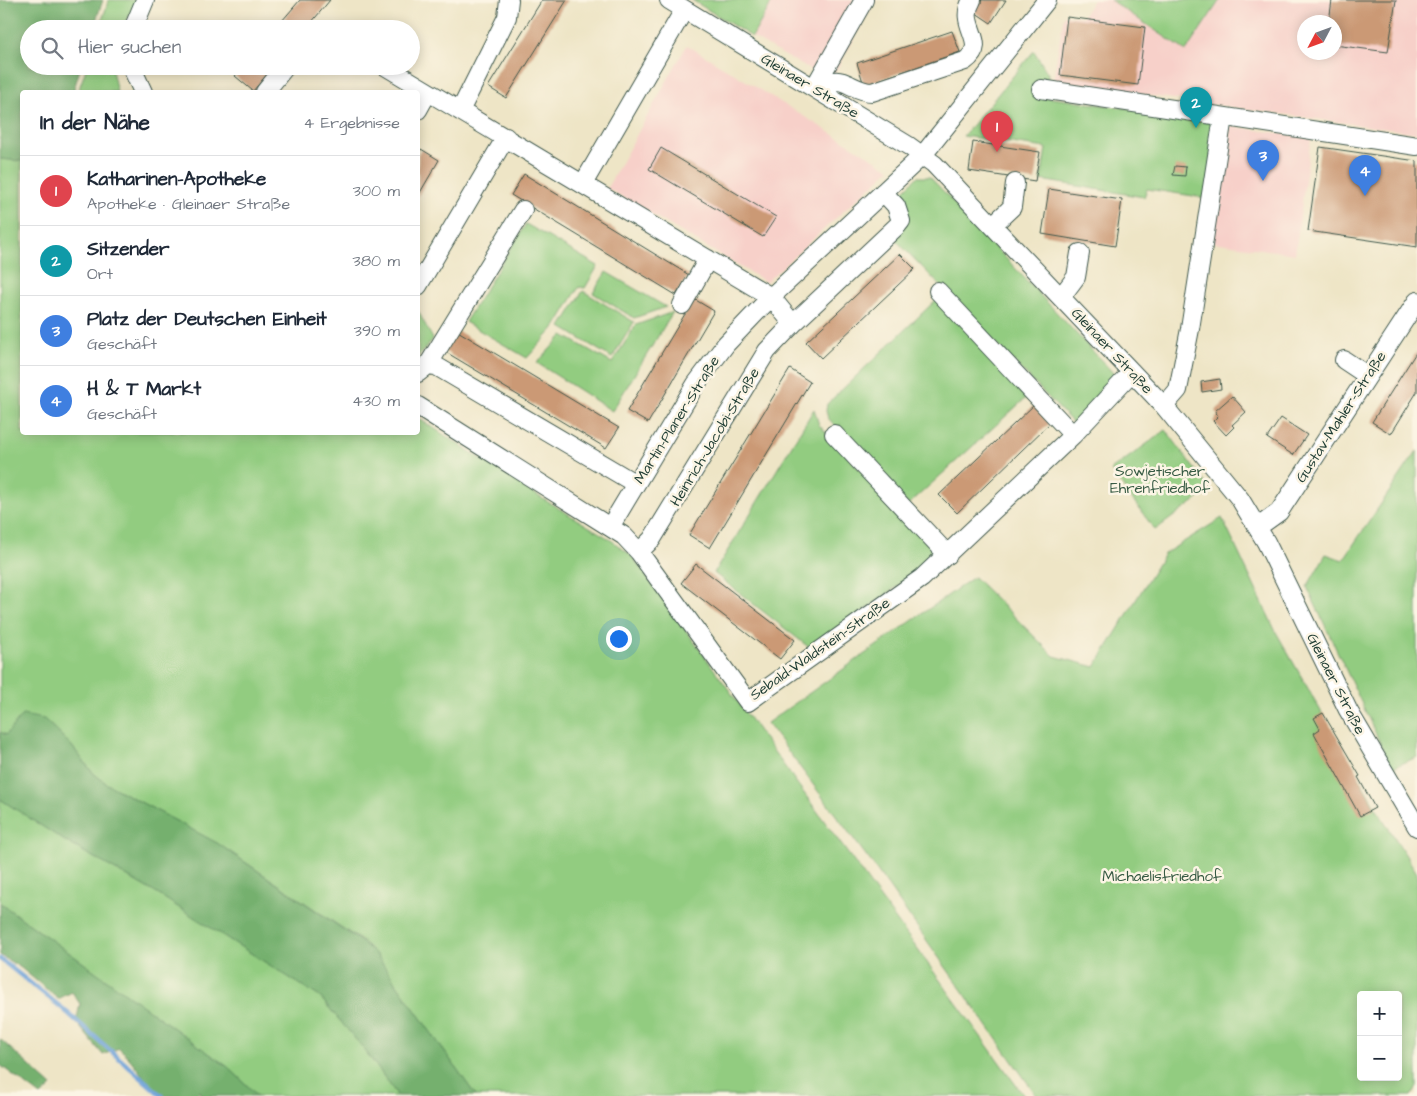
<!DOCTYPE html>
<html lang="de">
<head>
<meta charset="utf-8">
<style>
  body { margin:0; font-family:"Architects Daughter",sans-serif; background:#f6f6f7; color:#1f2937 }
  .controls { position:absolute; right:15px; bottom:15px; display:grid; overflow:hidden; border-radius:5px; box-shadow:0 2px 12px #0003 }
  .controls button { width:45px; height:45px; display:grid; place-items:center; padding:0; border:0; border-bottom:1px solid #e0e1e3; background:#fff; color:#1f2937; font:25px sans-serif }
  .compass { position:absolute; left:1297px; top:15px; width:45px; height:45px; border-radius:50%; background:#fff; box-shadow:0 2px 12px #0003; rotate:229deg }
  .you { position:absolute; left:618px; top:638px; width:18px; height:18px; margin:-12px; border:4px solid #fff; border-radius:50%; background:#1a73e8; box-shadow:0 0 0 8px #1a73e833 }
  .badge { display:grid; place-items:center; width:32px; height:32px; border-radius:50%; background:#ea580c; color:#fff; font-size:16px; font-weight:700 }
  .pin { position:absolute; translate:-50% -41px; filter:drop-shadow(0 1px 2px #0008) }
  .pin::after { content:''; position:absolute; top:26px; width:18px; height:15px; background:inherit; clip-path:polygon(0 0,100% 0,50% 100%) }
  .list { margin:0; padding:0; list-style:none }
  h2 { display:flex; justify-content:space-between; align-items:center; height:65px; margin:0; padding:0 20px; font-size:21px }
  h2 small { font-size:16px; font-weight:400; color:#747a83 }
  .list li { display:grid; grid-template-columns:32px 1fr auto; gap:15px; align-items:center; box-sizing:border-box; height:70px; padding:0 20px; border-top:1px solid #e0e1e3 }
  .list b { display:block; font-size:19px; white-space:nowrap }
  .list p { margin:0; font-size:16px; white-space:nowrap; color:#747a83 }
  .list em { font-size:16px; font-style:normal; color:#747a83 }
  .icon { flex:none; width:28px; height:28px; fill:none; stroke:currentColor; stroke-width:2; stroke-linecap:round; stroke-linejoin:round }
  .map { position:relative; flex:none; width:1417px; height:1096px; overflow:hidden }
  .search { position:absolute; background:#fff; box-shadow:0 2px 12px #0003; left:20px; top:20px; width:400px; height:55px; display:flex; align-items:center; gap:12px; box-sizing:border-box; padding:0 18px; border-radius:28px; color:#747a83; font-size:19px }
  .panel { position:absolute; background:#fff; box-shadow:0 2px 12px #0003; left:20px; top:90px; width:400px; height:345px; border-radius:5px }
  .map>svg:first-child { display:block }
  .built { fill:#f7d0c9; fill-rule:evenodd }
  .green { fill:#92cc80; stroke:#58845a; fill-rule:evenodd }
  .forest { fill:#75b06e; stroke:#4a7651 }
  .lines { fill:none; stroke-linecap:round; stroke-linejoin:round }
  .stream { stroke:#6ca1d9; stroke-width:4.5 }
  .building { fill:#cb9975 }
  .minor-casing { stroke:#3e564a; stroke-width:20 }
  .minor { stroke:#fff; stroke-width:18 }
  .labels { text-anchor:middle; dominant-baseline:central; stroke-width:5; stroke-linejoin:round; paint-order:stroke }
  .street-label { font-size:15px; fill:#1f3d34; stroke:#fcf5e5 }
  .park-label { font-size:15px; fill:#365a43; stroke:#fcf5e5 }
</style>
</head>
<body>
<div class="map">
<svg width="1417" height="1096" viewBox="0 0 1417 1096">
  <rect width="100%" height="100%" fill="#fcf5e5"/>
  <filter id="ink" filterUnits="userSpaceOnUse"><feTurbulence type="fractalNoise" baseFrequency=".02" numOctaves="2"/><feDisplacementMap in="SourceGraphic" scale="10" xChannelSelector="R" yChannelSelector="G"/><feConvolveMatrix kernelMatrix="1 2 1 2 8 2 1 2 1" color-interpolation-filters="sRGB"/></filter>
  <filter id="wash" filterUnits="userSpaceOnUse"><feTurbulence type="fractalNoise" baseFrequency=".0096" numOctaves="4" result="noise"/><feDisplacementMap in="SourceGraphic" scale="20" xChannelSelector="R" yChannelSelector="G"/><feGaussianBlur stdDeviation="1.12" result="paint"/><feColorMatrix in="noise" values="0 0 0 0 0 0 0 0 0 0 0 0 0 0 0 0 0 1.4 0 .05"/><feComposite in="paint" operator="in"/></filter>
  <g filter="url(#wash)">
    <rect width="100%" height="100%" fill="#eee5c6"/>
    <path class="built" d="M773,0H876L830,81L752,37Z
      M1093,0H1417V133L1053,82L1064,15L1082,17ZM1304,22H1334V52H1304Z
      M687,45L890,169L766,282L607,188Z
      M1229,126L1311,138L1295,254L1212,242Z"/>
    <path class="green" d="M109,0H138C130,20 122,29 99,29Z
      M692,0H773L752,37Z
      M1110,0H1220L1186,51Z
      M1034,51L1048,74L1045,97L1218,121L1207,198L1147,189L1144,197L1041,180L1046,148L963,136Z
      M87,66H111L117,92H78Z
      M0,159L22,161V432H418V418L543,499L608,538L631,555L1024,1096H476L374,952L363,942L217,843L107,784L92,772L71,745L44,719L6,735L0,732Z
      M917,177H930L1114,374L1074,424L895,239L896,198Z
      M526,224L598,266L585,288L579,287L555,327L527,358L465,322Z
      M606,272L666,307L634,318L593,293Z
      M583,291L634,322L612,358L561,327Z
      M937,299L1028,396L908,505L828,418L826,411L827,404Z
      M418,311L433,339L418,357Z
      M673,312L612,411L537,363L563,335L612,363L636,325Z
      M814,409L819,425L939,556L811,649L714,573Z
      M1166,430L1210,490L1155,530L1111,470Z
      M1417,451V757L1392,768L1307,587L1326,554L1343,560Z
      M1222,518L1276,632L1374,805L1417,873V1087L1411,1096H1037L874,866L767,723L974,577L1054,656L1095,667L1164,554ZM1361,995H1398V1077H1361Z
      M0,799L65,841L156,893L320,997L364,1049L398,1096H258L228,1067L0,903Z"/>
    <path class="forest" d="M0,0H103L93,29H29V66H81L73,92H22V161L0,159Z
      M22,715L44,719L71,745L92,772L107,784L217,843L363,943L374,952L476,1096H398L364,1049L320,997L156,893L65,841L0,799V732L6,735Z
      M0,903L228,1067L258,1096H202L200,1091L197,1096C188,1096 173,1096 165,1096C147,1088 136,1062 119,1048L103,1055L76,1022L80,1004L72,992L58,999L21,968L0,955Z
      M0,1039L52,1086L41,1096L0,1065Z"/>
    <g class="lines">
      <path class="stream" d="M0,959L62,1008L162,1096"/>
    </g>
    <g id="blocks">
      <path class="building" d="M300,0H330L306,29H275Z
        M542,0H567L506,98L488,87Z
        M980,0H1006L991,23L973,11Z
        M1332,0H1396L1388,52L1334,45V22H1329Z
        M1067,17L1145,27L1138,85L1060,75Z
        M952,31L960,52L864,85L857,63Z
        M243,66H274L253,91L235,76Z
        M973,142L1040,152L1035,181L969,171Z
        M1320,147L1417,161V247L1308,231Z
        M661,148L776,217L763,237L649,169Z
        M421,149L439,160L418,196V154Z
        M1175,166L1186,167L1185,176L1173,175Z
        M524,174L689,275L676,295L511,195Z
        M1049,189L1122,200L1115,246L1042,234Z
        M900,254L915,269L821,358L806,342Z
        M694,299L714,311L648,423L627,411Z
        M456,330L619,428L606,448L444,351Z
        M1417,351V392L1391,434L1372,422Z
        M790,369L810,382L710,548L689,535Z
        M1220,379L1221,389L1202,392L1201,382Z
        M1232,396L1246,412L1232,425L1234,427L1226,435L1213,421L1218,416L1215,411Z
        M1034,405L1051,422L957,513L939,495Z
        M1281,418L1307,435L1293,455L1267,438Z
        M696,564L795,640L780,659L681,583Z
        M1323,713L1360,776L1358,777L1375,808L1360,816L1314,733L1320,729L1314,718Z"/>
    </g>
  </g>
  <g filter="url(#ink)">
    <use href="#blocks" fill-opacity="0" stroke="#3e564a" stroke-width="1"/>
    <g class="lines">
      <g class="minor-casing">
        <path id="minor" d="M669,0L909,146L934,164L1164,406L1240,499L1266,542L1348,710L1417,827
          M133,29L145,0
          M131,66L143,92
          M385,66L771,297L793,324L767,351L652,539L639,552
          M814,88L864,0
          M1041,89L1417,146
          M265,92L286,66
          M824,94L834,81C845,79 857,92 872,92L965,61C991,42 956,26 972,0
          M418,110L428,92
          M460,111L507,17L509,0
          M583,184L684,10
          M993,225L1012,207L1015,183
          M418,286L506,137
          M938,291L1073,435
          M1061,297L1076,277L1080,253
          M682,305L708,259
          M793,324L897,226L901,221L896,206L883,192
          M1344,360L1368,376
          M428,365L523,210
          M418,373L428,365L436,366L636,484
          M418,406L624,536L639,552L748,702L922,578L1073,435L1132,372
          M1164,406L1178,390L1190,329L1223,117
          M834,434L948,555
          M610,527L696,384L726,344L771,297L923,155L1047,0
          M1258,527L1279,512L1417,301"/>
      </g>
      <use href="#minor" class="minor"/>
    </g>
  </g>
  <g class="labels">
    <g class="street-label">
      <text transform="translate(810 86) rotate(31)">Gleinaer Straße</text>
      <text transform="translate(1112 351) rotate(47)">Gleinaer Straße</text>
      <text transform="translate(1341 417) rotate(-57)">Gustav-Mahler-Straße</text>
      <text transform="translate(677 420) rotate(-58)">Martin-Planer-Straße</text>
      <text transform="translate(715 437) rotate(-59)">Heinrich-Jacobi-Straße</text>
      <text transform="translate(820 649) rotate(-35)">Sebald-Waldstein-Straße</text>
      <text transform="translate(1336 684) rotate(63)">Gleinaer Straße</text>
    </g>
    <g class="park-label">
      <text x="1160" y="471">Sowjetischer<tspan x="1160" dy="17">Ehrenfriedhof</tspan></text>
      <text x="1162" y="876">Michaelisfriedhof</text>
    </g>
  </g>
</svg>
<div class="controls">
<button>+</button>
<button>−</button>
</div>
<svg class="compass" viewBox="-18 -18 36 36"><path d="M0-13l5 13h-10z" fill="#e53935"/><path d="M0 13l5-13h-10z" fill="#747a83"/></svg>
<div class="you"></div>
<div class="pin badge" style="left:997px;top:152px;background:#e0444e">1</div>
<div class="pin badge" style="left:1196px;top:128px;background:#0f9aa8">2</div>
<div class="pin badge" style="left:1263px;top:181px;background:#3f7fe0">3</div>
<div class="pin badge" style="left:1365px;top:196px;background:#3f7fe0">4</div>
<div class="search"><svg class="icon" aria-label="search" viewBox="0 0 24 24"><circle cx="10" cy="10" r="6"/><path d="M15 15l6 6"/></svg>Hier suchen</div>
<section class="panel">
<h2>In der Nähe<small>4 Ergebnisse</small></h2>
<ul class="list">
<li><span class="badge" style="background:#e0444e">1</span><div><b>Katharinen-Apotheke</b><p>Apotheke · Gleinaer Straße</p></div><em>300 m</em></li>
<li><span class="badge" style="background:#0f9aa8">2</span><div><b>Sitzender</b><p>Ort</p></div><em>380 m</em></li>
<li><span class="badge" style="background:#3f7fe0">3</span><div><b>Platz der Deutschen Einheit</b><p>Geschäft</p></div><em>390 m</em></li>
<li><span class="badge" style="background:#3f7fe0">4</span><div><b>H &amp; T Markt</b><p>Geschäft</p></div><em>430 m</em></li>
</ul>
</section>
</div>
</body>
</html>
